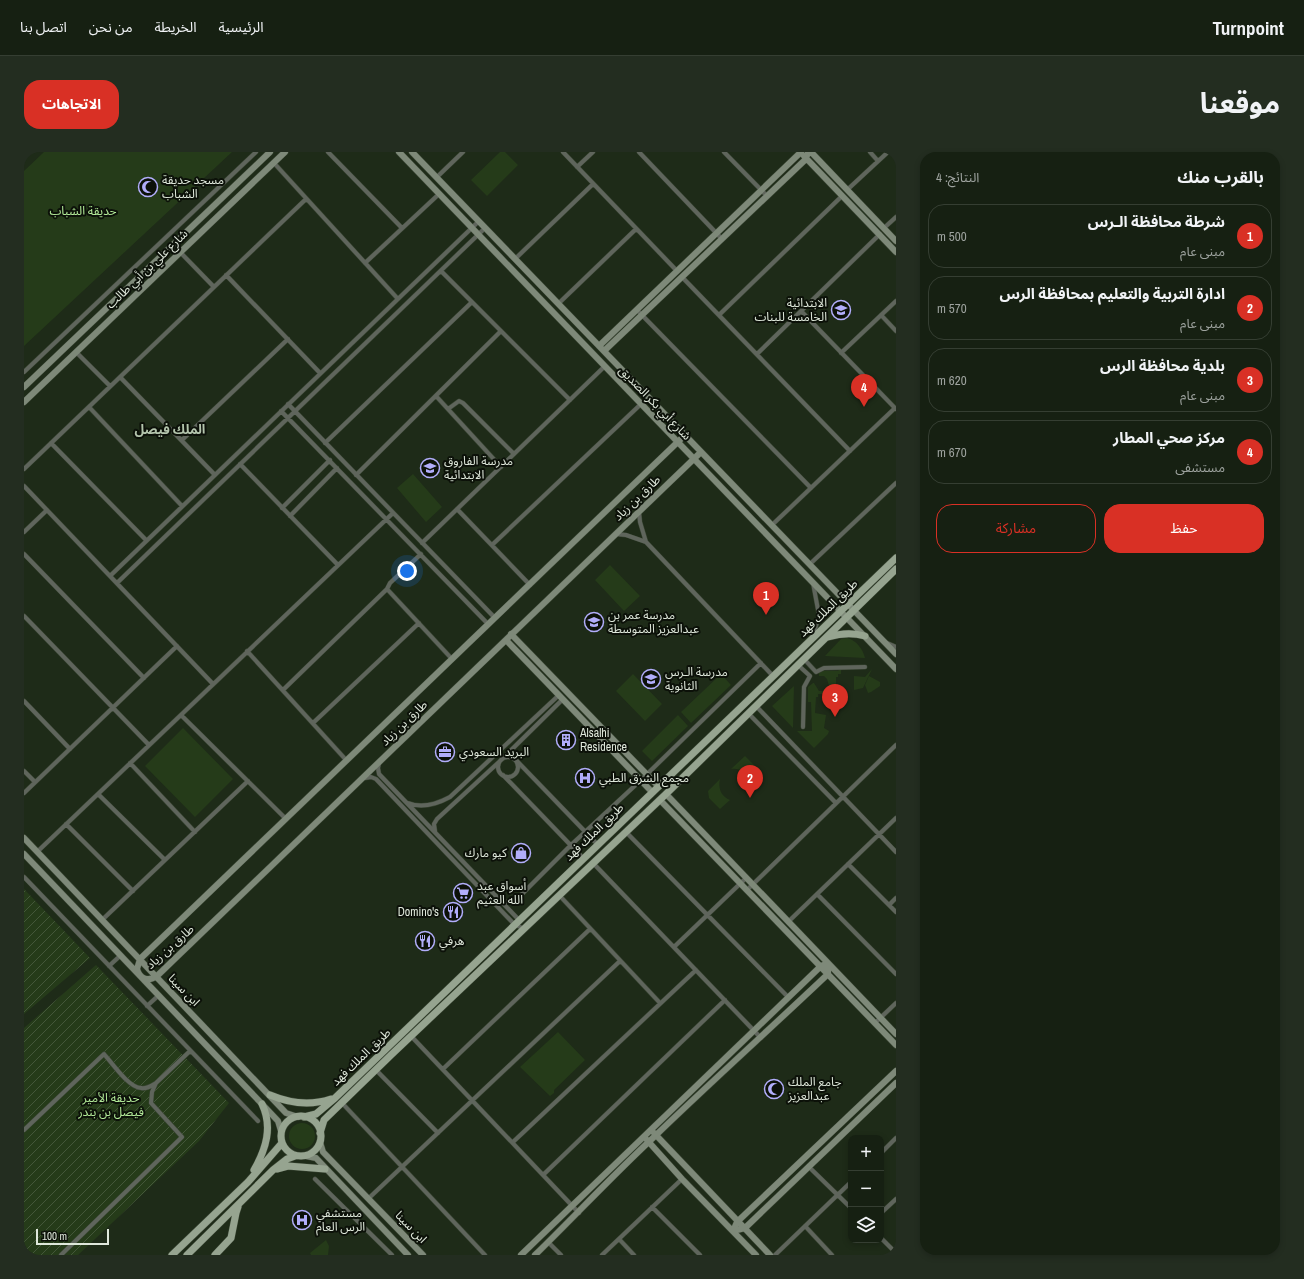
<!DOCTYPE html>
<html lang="ar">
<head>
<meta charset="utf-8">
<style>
  body { margin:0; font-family:"Archivo Narrow","Noto Sans Arabic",sans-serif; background:#232d20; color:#f1f3f6; direction:rtl }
  .controls { position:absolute; right:12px; bottom:12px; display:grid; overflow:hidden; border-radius:8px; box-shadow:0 2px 6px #0003 }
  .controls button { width:36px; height:36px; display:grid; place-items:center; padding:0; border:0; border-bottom:1px solid #353e32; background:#162012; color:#f1f3f6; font:20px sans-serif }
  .scale { position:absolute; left:12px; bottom:10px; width:73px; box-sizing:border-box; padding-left:4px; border:2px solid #dfe8db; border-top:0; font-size:11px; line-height:14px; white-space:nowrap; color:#dfe8db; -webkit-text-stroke:3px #0c1109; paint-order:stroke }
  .you { position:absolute; left:383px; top:419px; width:14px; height:14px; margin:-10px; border:3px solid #fff; border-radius:50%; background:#1a73e8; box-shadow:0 0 0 6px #1a73e833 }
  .badge { display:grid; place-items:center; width:26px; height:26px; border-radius:50%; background:#d93025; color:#fff; font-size:13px; font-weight:700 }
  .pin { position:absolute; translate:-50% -33px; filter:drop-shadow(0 1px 2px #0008) }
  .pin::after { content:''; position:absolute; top:21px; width:14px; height:12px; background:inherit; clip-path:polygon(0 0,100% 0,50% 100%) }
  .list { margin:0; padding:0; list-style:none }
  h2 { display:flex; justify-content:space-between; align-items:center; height:52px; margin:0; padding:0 16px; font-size:17px }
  h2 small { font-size:13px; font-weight:400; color:#9ea39f }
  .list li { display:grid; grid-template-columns:26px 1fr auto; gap:12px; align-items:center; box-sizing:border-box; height:64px; margin:0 8px 8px; padding:0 8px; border:1px solid #353e32; border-radius:16px }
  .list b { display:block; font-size:15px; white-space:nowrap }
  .list p { margin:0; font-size:13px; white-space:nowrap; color:#9ea39f }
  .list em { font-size:13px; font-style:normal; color:#9ea39f }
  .actions { display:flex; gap:8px; padding:12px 16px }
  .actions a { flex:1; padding:9px 0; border:1px solid #d93025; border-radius:16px; text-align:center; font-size:14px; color:#d93025 }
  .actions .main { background:#d93025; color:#fff }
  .icon { flex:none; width:22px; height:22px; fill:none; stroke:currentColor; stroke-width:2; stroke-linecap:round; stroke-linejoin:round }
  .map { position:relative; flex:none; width:872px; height:1103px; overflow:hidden; direction:ltr; border-radius:16px }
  header { display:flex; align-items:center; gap:24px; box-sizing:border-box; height:56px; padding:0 20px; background:#162012; border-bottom:1px solid #353e32 }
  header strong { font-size:19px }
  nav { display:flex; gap:22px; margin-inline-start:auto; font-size:14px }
  .intro { display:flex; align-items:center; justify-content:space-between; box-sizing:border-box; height:96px; padding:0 24px }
  h1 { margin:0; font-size:28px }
  .button { padding:10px 18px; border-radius:16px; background:#d93025; color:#fff; font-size:14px; font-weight:700 }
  main { display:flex; gap:24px; padding:0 24px }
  aside { flex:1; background:#162012; border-radius:16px; box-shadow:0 2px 6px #0003 }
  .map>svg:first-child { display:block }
  .green { fill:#253b19 }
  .garden { fill:url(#garden-furrows) }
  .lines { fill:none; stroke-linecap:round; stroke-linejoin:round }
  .street-casing { stroke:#394533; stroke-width:5 }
  .secondary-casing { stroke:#394533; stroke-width:7 }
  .primary-casing { stroke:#394533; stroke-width:8 }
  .street { stroke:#5f655c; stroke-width:4 }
  .secondary { stroke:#7e8979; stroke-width:6 }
  .primary { stroke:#96a490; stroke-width:7 }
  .labels { text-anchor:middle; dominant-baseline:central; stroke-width:4; stroke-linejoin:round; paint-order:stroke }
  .poi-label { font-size:12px; fill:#dfe8db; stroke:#0c1109; text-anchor:start }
  .park-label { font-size:12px; fill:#b3eb99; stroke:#0c1109 }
  .street-label { font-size:12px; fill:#dfe8db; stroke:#0c1109 }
  .neighbourhood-label { font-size:13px; font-weight:bold; fill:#b3c4ac; stroke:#0c1109 }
</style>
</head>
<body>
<header>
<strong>Turnpoint</strong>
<nav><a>الرئيسية</a><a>الخريطة</a><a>من نحن</a><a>اتصل بنا</a></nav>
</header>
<div class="intro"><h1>موقعنا</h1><a class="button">الاتجاهات</a></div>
<main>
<aside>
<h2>بالقرب منك<small>النتائج: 4</small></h2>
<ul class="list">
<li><span class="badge">1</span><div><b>شرطة محافظة الـرس</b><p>مبنى عام</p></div><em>500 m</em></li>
<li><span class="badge">2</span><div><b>ادارة التربية والتعليم بمحافظة الرس</b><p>مبنى عام</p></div><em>570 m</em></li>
<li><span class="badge">3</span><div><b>بلدية محافظة الرس</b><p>مبنى عام</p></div><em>620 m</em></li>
<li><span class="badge">4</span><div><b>مركز صحي المطار</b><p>مستشفى</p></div><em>670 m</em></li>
</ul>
<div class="actions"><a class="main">حفظ</a><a>مشاركة</a></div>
</aside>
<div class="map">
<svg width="872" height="1103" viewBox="0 0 872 1103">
  <defs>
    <pattern id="garden-furrows" width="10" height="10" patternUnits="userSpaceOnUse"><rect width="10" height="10" fill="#253b19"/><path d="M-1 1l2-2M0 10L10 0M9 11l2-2" fill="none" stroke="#44573a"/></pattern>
  </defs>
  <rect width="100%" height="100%" fill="#1e2b18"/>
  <path class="green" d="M20,0H208L0,194V19Z
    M476,0H481L494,13L463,44L447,28Z
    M389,322L418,355L402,370L373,336Z
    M586,413L616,444L600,459L571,428Z
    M823,486C832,488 839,497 841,506L801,504L817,487Z
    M848,517L839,536L830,538V524L841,525Z
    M815,518H817V522H814V525H812V533L805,534L803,527L800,524H795V521L799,519H814Z
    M609,522L638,552L621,569L592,539Z
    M697,522L707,533L667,571L657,560Z
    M845,524L856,530V534L847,540L844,541L841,533Z
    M789,531H790L795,539H801V542H794V545H792L791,561L802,563L800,576L805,579L804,582L790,596L773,579H788L787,550H784V535Z
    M770,534L769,576L748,554Z
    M654,563L664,574L628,609L618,599Z
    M159,576L209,627L171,665L121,614Z
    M721,604L736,619L726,628C722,620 716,616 707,617Z
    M696,627C694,637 697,644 706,648L696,657L685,646L684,639Z
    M534,880L561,908L530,938V941L526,944L496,915Z
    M265 984a13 13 0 1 1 26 0a13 13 0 1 1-26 0Z
    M302,1088L305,1094L304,1103H287L286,1101Z"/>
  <path class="garden" d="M0,737L66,806L0,862Z
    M72,813L205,951L175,989L54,1103H0V876Z"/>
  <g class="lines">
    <g class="street-casing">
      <path id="street" d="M304,0L378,76
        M539,0L653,119
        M615,0L698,87
        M700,0L743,44
        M846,0L854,9
        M250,11L374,147
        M553,15L569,0
        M413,25L439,0
        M823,38L864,0
        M860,76L872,65
        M156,100L190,135
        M491,107L569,32
        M341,111L415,42
        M417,119L546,248
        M202,123L296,221
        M658,125L826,299
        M534,152L612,77
        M613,158L787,336
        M777,159L872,257
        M695,163L818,44
        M857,163L872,179
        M52,200L86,234
        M817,201L872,149
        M733,202L856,82
        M0,220L232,0
        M96,225L191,323
        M412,244L477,315
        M264,252L471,466
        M65,255L158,354
        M424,257L435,249L439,251L490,302
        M257,259L464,472
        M158,288L264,187
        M27,291L122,388
        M301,291L448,150
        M216,312L314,413
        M0,317L282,47
        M332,323L477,179
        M0,334L189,532
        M258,356L306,308
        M433,357L506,433
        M266,364L313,316
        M748,373L871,256
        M0,380L23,358
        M592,382L602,383L622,390L616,370L615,360
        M622,390L749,524
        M398,391L581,214
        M468,393L617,252
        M0,402L120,526
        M786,412L872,331
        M86,424L455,69
        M93,431L461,76
        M363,437L366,431L397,402
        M0,464L125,593
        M789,485L795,463L789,431
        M863,491L872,495
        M223,499L323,609
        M780,507L792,520L800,516L841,515
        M774,513L786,524L780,535L779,575
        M259,538L363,437L428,507
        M0,549L46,597
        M732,554L872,700
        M724,561L812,651
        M157,563L262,667
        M289,571L395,471
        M474 615a10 10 0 1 1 20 0a10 10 0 1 1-20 0Z
        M491,607L574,693
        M106,611L171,680
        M355,611L354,616L355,622L496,769
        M0,619L11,630
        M479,623L559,706
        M341,626L347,625L352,627L490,772L500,777
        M0,641L153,494
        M74,642L141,708
        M384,651C398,657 413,652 426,645L535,543
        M42,672L109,739
        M411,679L410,672L413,667L475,610L539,547
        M602,680L764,845
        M13,700L369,361
        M569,711L737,886
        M824,712L872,760
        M0,725L234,969
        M723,738L872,593
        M793,742L872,822
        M535,743L636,851
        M479,751L494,746L547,693L617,628L737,511
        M865,753L872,746
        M78,768L224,629
        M764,770L872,666
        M650,795L722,726
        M85,814L97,803
        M123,854L135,843
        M851,871L872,851
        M387,884L555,1061
        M419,917L566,777
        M352,918L414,981
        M132,931L166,899
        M318,951L461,1103
        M0,978L80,902C88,911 105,936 117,936C123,937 127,934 132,931L128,940L127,951L158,985L37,1103
        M489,990L672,818
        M857,1001L872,986
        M785,1015L827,1056
        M519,1023L701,848
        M291,1027L368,1103
        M345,1046L596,809
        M628,1055L676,1103
        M857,1061L872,1047
        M781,1074L808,1103
        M857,1086L872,1101
        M595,1087L610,1103
        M524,1090L537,1103
        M578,1103L658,1027
        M751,1103L827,1030"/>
    </g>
    <g class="secondary-casing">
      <path id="secondary" d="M375,0L872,517
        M388,0L872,502
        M787,0L872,89
        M780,4L872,100
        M575,194L777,0
        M580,199L782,7L784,0
        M0,235L246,0
        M0,250L261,0
        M661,283L116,807L113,817C116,827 124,830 133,824L677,300
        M487,482L634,634
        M482,488L628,640
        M642,642L872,882
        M636,648L872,893
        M0,686L262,961L274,965
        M0,702L238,952L254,969L257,979
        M630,981L746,1103
        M623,988L658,1027L732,1103
        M296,990L299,1000L399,1103
        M282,1004L292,1006L384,1103
        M709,1079L713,1070L872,919
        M709,1079L721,1076L872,931
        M497,1103L797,814L804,811V822C747,876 688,929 631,984C590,1022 551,1064 511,1103"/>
    </g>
    <g class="primary-casing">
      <path id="primary" d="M804,485C817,481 828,480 841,484
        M246,943C265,951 286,954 307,947
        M257 984a20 20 0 1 1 40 0a20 20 0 1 1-40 0Z
        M280,965L292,962L311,946L872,406
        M296,981L300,968L367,903L642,642L872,417
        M253,1017L264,1014L301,1017
        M230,1018C242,997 249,975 238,952
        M148,1103L224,1030L258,991
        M163,1103L249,1018L263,1007L271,1004
        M191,1103L207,1086L212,1061L214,1055"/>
    </g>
    <use href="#street" class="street"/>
    <use href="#secondary" class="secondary"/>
    <use href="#primary" class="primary"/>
  </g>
  <defs>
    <g id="mosque-ring" transform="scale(1)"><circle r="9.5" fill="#0c1109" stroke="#b1adfa" stroke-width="1.5"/><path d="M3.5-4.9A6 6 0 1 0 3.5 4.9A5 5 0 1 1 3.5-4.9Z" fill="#b1adfa"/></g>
    <g id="school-ring" transform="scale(1)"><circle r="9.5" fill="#0c1109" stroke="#b1adfa" stroke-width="1.5"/><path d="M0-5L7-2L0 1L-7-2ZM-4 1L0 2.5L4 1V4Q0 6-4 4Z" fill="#b1adfa"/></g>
    <g id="building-ring" transform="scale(1)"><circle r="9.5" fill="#0c1109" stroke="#b1adfa" stroke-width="1.5"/><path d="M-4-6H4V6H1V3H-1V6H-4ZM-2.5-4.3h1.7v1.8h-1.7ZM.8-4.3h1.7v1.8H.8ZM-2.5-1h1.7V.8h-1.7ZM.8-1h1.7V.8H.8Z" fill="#b1adfa"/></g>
    <g id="office-ring" transform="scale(1)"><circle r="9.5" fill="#0c1109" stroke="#b1adfa" stroke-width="1.5"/><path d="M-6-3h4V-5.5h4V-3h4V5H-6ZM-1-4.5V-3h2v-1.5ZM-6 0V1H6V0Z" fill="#b1adfa"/></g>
    <g id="hospital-ring" transform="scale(1)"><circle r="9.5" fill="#0c1109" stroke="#b1adfa" stroke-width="1.5"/><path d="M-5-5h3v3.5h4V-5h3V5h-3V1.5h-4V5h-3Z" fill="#b1adfa"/></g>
    <g id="shop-ring" transform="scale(1)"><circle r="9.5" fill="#0c1109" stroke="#b1adfa" stroke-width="1.5"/><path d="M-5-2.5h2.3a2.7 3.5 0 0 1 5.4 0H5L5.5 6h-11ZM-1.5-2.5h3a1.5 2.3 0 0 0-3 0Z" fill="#b1adfa"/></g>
    <g id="supermarket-ring" transform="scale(1)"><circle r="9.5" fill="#0c1109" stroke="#b1adfa" stroke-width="1.5"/><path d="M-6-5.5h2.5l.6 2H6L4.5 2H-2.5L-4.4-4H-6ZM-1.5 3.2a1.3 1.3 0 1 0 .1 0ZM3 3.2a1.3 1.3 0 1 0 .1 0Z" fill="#b1adfa"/></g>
    <g id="restaurant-ring" transform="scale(1)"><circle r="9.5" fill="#0c1109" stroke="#b1adfa" stroke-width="1.5"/><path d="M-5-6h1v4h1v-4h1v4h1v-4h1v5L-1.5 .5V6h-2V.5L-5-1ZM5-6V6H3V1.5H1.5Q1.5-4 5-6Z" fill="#b1adfa"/></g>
  </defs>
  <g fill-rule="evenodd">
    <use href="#mosque-ring" x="124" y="35"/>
    <use href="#school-ring" x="817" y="158"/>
    <use href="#school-ring" x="406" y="316"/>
    <use href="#school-ring" x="570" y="470"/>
    <use href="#school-ring" x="627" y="527"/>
    <use href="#building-ring" x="542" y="588"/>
    <use href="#office-ring" x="421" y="600"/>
    <use href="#hospital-ring" x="561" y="626"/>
    <use href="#shop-ring" x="497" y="701"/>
    <use href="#supermarket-ring" x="439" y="741"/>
    <use href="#restaurant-ring" x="429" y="760"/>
    <use href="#restaurant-ring" x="401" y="789"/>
    <use href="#mosque-ring" x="750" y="937"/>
    <use href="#hospital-ring" x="278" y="1068"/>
  </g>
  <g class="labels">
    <g class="poi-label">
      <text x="138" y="28">مسجد حديقة<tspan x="138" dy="14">الشباب</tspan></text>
      <text x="803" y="151" text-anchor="end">الابتدائية<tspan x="803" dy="14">الخامسة للبنات</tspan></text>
      <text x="420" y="309">مدرسة الفاروق<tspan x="420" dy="14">الابتدائية</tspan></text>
      <text x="584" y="463">مدرسة عمر بن<tspan x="584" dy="14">عبدالعزيز المتوسطة</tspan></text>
      <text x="641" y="520">مدرسة الـرس<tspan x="641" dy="14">الثانوية</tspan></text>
      <text x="556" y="581">Alsalhi<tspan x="556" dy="14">Residence</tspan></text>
      <text x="435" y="600">البريد السعودي</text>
      <text x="575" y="626">مجمع الشرق الطبي</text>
      <text x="483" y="701" text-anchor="end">كيو مارك</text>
      <text x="453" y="734">أسواق عبد<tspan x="453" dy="14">الله العثيم</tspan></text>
      <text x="415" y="760" text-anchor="end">Domino's</text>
      <text x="415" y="789">هرفي</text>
      <text x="764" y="930">جامع الملك<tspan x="764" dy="14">عبدالعزيز</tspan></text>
      <text x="292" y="1061">مستشفي<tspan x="292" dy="14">الرس العام</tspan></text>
    </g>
    <g class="park-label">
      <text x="59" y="59">حديقة الشباب</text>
      <text x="87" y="946">حديقة الأمير<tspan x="87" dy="14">فيصل بن بندر</tspan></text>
    </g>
    <g class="street-label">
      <text transform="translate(123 117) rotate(-44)">شارع علي بن أبي طالب</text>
      <text transform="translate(631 251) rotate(46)">شارع أبي بكر الصديق</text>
      <text transform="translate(613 346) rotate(-44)">طارق بن زياد</text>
      <text transform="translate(804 456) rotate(-44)">طريق الملك فهد</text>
      <text transform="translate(380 571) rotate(-44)">طارق بن زياد</text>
      <text transform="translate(570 680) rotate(-44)">طريق الملك فهد</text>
      <text transform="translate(146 795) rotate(-42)">طارق بن زياد</text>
      <text transform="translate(160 838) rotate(46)">ابن سينا</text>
      <text transform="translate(337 905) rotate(-44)">طريق الملك فهد</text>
      <text transform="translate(387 1075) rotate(46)">ابن سينا</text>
    </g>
    <g class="neighbourhood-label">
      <text x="146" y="277">الملك فيصل</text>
    </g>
  </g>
</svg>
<div class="controls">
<button>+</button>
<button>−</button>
<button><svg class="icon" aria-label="layers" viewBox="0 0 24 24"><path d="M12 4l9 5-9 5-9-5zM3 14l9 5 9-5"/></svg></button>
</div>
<div class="scale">100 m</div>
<div class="you"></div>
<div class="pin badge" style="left:742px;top:463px">1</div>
<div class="pin badge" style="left:726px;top:646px">2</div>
<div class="pin badge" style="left:811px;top:565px">3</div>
<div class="pin badge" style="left:840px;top:255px">4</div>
</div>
</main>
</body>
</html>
